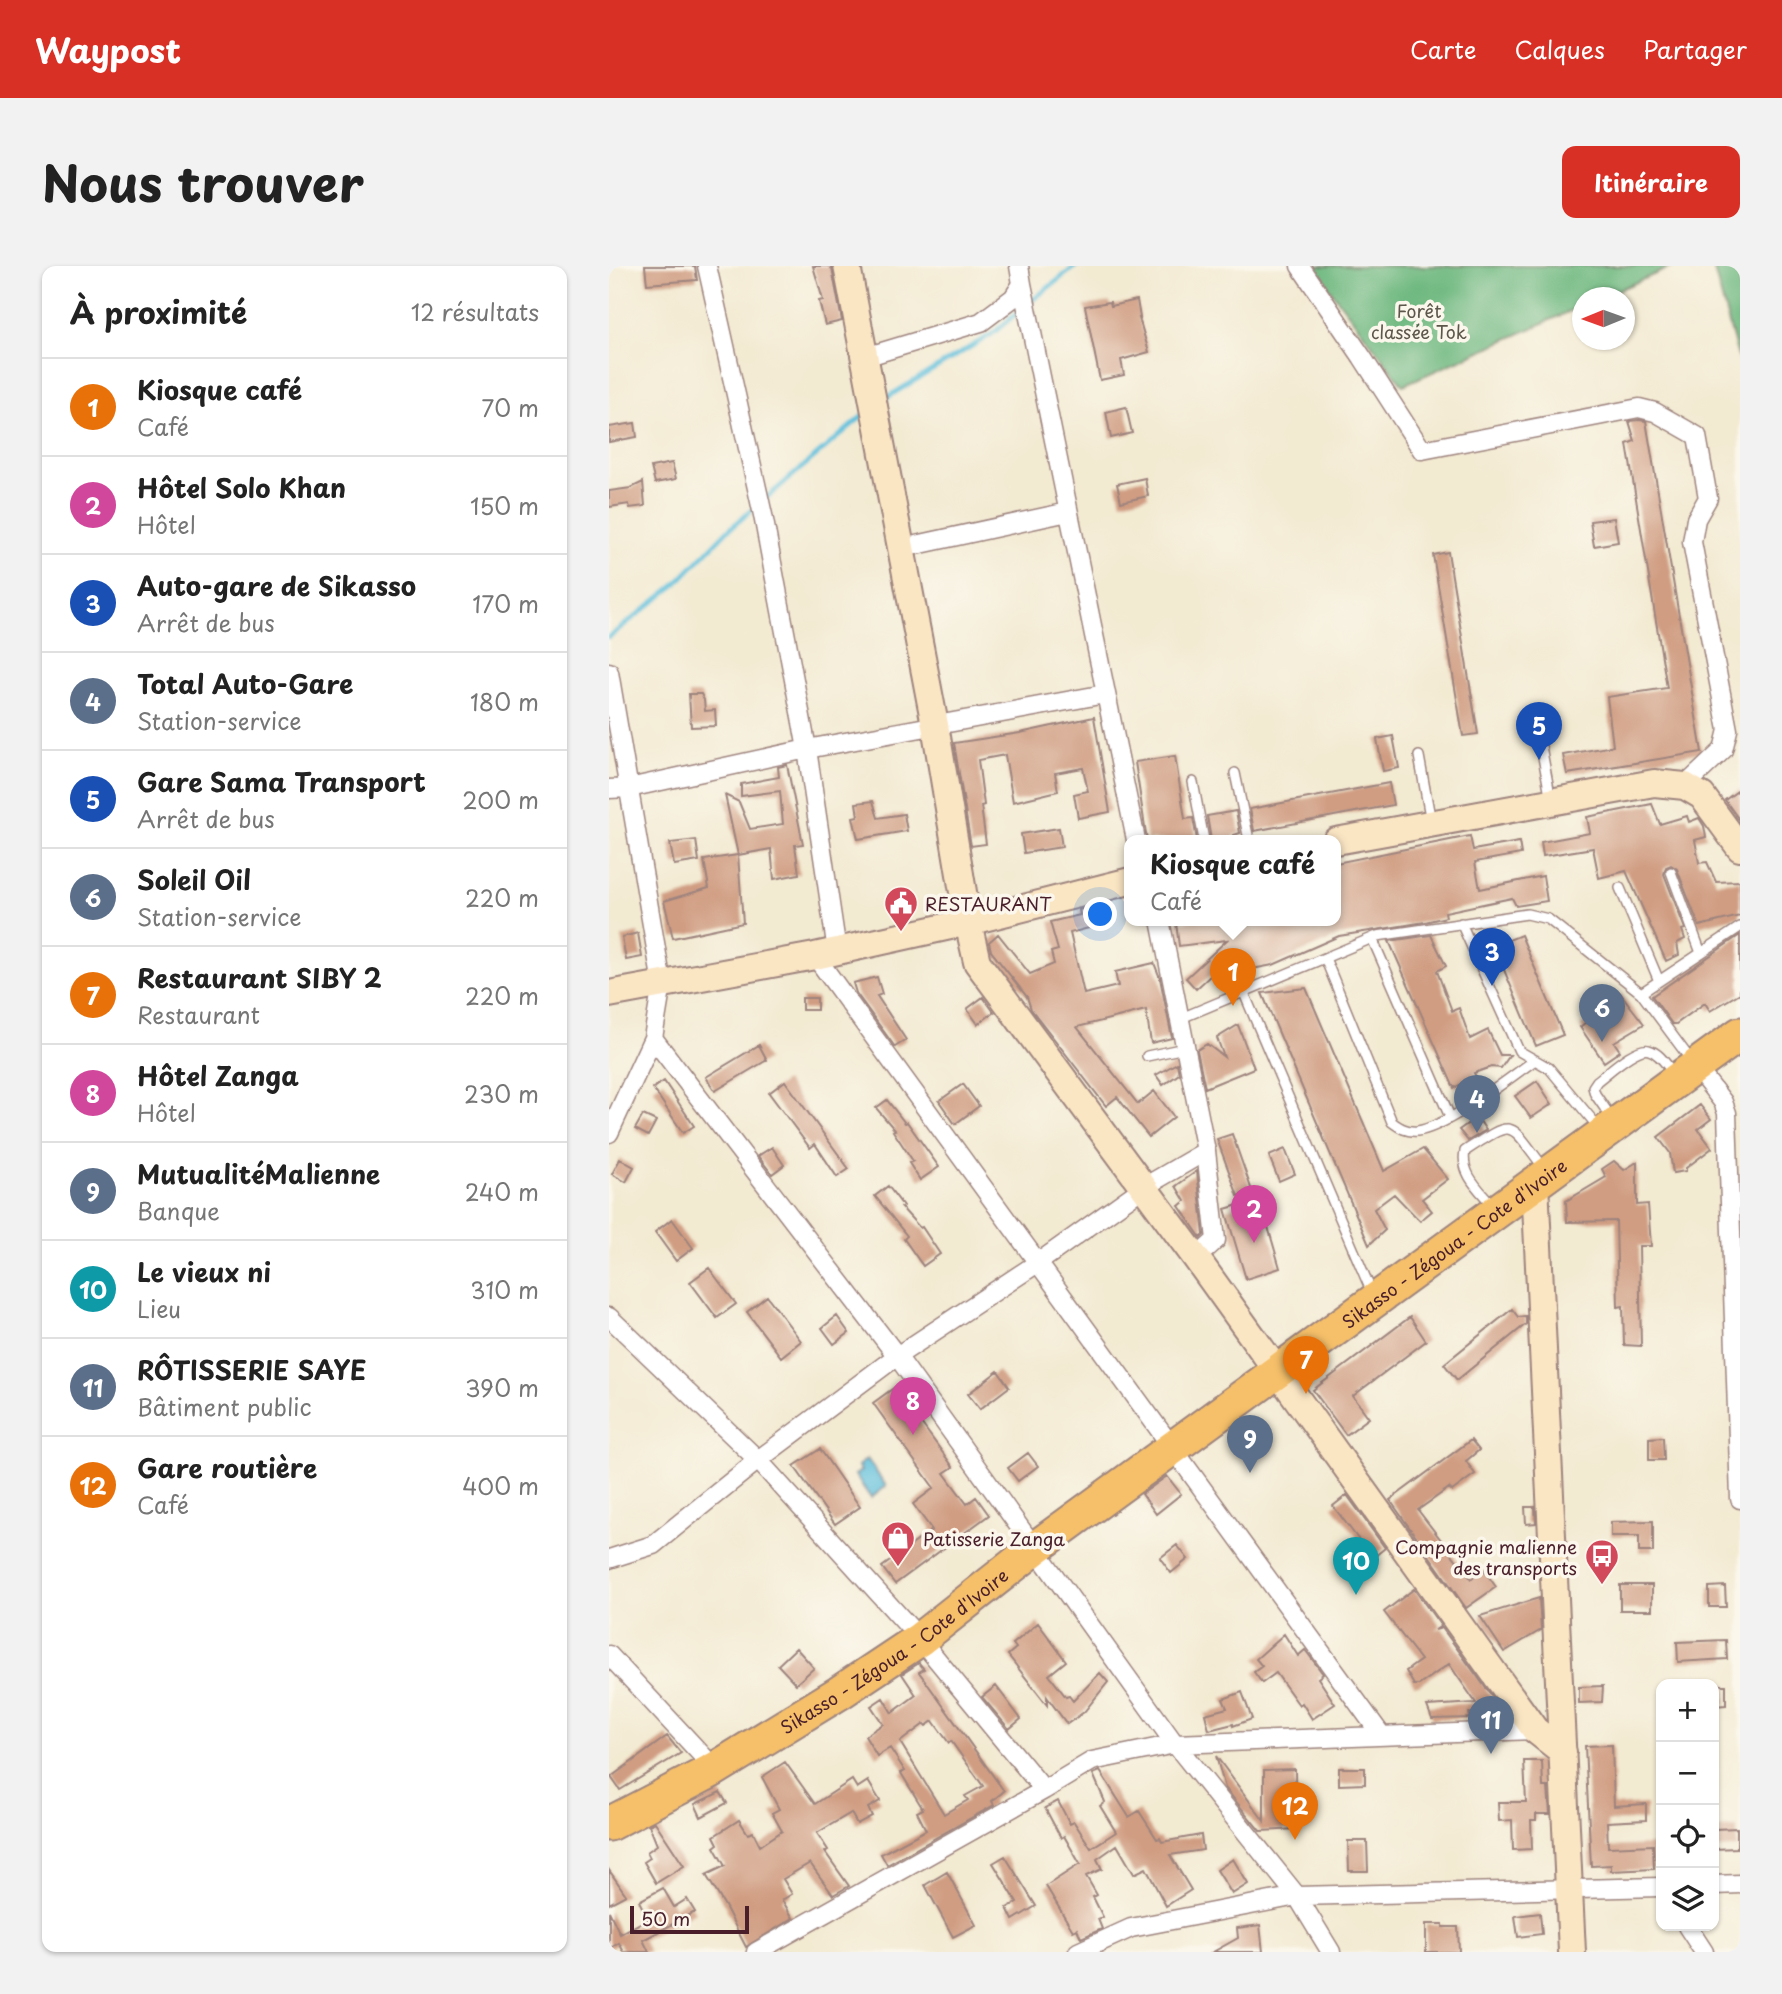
<!DOCTYPE html>
<html lang="fr">
<head>
<meta charset="utf-8">
<style>
  body { margin:0; font-family:"Playpen Sans",sans-serif; background:#f2f2f2; color:#222 }
  .controls { position:absolute; right:21px; bottom:21px; display:grid; overflow:hidden; border-radius:14px; box-shadow:0 2px 5px #0004 }
  .controls button { width:63px; height:63px; display:grid; place-items:center; padding:0; border:0; border-bottom:2px solid #e0e0e0; background:#fff; color:#222; font:35px sans-serif }
  .compass { position:absolute; left:963px; top:21px; width:63px; height:63px; border-radius:50%; background:#fff; box-shadow:0 2px 5px #0004; rotate:269deg }
  .scale { position:absolute; left:21px; bottom:18px; width:119px; box-sizing:border-box; padding-left:7px; border:4px solid #4a1f2b; border-top:0; font-size:19px; line-height:24px; white-space:nowrap; color:#4a1f2b; -webkit-text-stroke:5px #fbf7ec; paint-order:stroke }
  .you { position:absolute; left:492px; top:649px; width:24px; height:24px; margin:-18px; border:5px solid #fff; border-radius:50%; background:#1a73e8; box-shadow:0 0 0 10px #1a73e833 }
  .badge { display:grid; place-items:center; width:46px; height:46px; border-radius:50%; background:#d93025; color:#fff; font-size:23px; font-weight:700 }
  .pin { position:absolute; translate:-50% -58px; filter:drop-shadow(0 2px 4px #0008) }
  .pin::after { content:''; position:absolute; top:37px; width:24px; height:21px; background:inherit; clip-path:polygon(0 0,100% 0,50% 100%) }
  .popup { position:absolute; left:515px; top:569px; width:217px; height:91px; box-sizing:border-box; display:grid; place-content:center; border-radius:14px; background:#fff; filter:drop-shadow(0 2px 5px #0005); font-size:23px; white-space:nowrap; color:#767676 }
  .popup b { font-size:26px; color:#222 }
  .popup::after { content:''; position:absolute; left:50%; top:100%; margin-left:-14px; border:14px solid transparent; border-top-color:#fff }
  .list { margin:0; padding:0; list-style:none }
  h2 { display:flex; justify-content:space-between; align-items:center; height:91px; margin:0; padding:0 28px; font-size:30px }
  h2 small { font-size:23px; font-weight:400; color:#767676 }
  .list li { display:grid; grid-template-columns:46px 1fr auto; gap:21px; align-items:center; box-sizing:border-box; height:98px; padding:0 28px; border-top:2px solid #e0e0e0 }
  .list b { display:block; font-size:26px; white-space:nowrap }
  .list p { margin:0; font-size:23px; white-space:nowrap; color:#767676 }
  .list em { font-size:23px; font-style:normal; color:#767676 }
  .icon { flex:none; width:38px; height:38px; fill:none; stroke:currentColor; stroke-width:2; stroke-linecap:round; stroke-linejoin:round }
  .map { position:relative; flex:none; width:1131px; height:1686px; overflow:hidden; border-radius:14px }
  header { display:flex; align-items:center; gap:42px; box-sizing:border-box; height:98px; padding:0 35px; background:#d93025; color:#fff }
  header strong { font-size:33px }
  nav { display:flex; gap:38px; margin-inline-start:auto; font-size:24px }
  .intro { display:flex; align-items:center; justify-content:space-between; box-sizing:border-box; height:168px; padding:0 42px }
  h1 { margin:0; font-size:49px }
  .button { padding:18px 32px; border-radius:14px; background:#d93025; color:#fff; font-size:24px; font-weight:700 }
  main { display:flex; gap:42px; padding:0 42px }
  aside { flex:1; background:#fff; border-radius:14px; box-shadow:0 2px 5px #0004 }
  .map>svg:first-child { display:block }
  .forest { fill:#6cb77e; stroke:#5b6b54; stroke-width:2 }
  .water { fill:#5dbfdc; stroke:#546f84; stroke-width:2 }
  .lines { fill:none; stroke-linecap:round; stroke-linejoin:round }
  .stream { stroke:#5dbfdc; stroke-width:4.5 }
  .building { fill:#d09d82; fill-rule:evenodd }
  .lane-casing { stroke:#9e847e; stroke-width:12 }
  .street-casing { stroke:#9e847e; stroke-width:21 }
  .secondary-casing { stroke:#9e847e; stroke-width:30 }
  .highway-casing { stroke:#9e847e; stroke-width:37 }
  .lane { stroke:#fff; stroke-width:9 }
  .street { stroke:#fff; stroke-width:18 }
  .secondary { stroke:#fbe6c4; stroke-width:26 }
  .highway { stroke:#f6c06b; stroke-width:33 }
  .labels { text-anchor:middle; dominant-baseline:central; stroke-width:7; stroke-linejoin:round; paint-order:stroke }
  .park-label { font-size:18px; fill:#5c564b; stroke:#fbf7ec }
  .poi-label { font-size:18px; fill:#4a1f2b; stroke:#fbf7ec; text-anchor:start }
  .street-label { font-size:18px; fill:#4a1f2b; stroke:#fbf7ec }
</style>
</head>
<body>
<header>
<strong>Waypost</strong>
<nav><a>Carte</a><a>Calques</a><a>Partager</a></nav>
</header>
<div class="intro"><h1>Nous trouver</h1><a class="button">Itinéraire</a></div>
<main>
<aside>
<h2>À proximité<small>12 résultats</small></h2>
<ul class="list">
<li><span class="badge" style="background:#e8710a">1</span><div><b>Kiosque café</b><p>Café</p></div><em>70 m</em></li>
<li><span class="badge" style="background:#d1479c">2</span><div><b>Hôtel Solo Khan</b><p>Hôtel</p></div><em>150 m</em></li>
<li><span class="badge" style="background:#1a4fb4">3</span><div><b>Auto-gare de Sikasso</b><p>Arrêt de bus</p></div><em>170 m</em></li>
<li><span class="badge" style="background:#5c6f8a">4</span><div><b>Total Auto-Gare</b><p>Station-service</p></div><em>180 m</em></li>
<li><span class="badge" style="background:#1a4fb4">5</span><div><b>Gare Sama Transport</b><p>Arrêt de bus</p></div><em>200 m</em></li>
<li><span class="badge" style="background:#5c6f8a">6</span><div><b>Soleil Oil</b><p>Station-service</p></div><em>220 m</em></li>
<li><span class="badge" style="background:#e8710a">7</span><div><b>Restaurant SIBY 2</b><p>Restaurant</p></div><em>220 m</em></li>
<li><span class="badge" style="background:#d1479c">8</span><div><b>Hôtel Zanga</b><p>Hôtel</p></div><em>230 m</em></li>
<li><span class="badge" style="background:#5c6f8a">9</span><div><b>MutualitéMalienne</b><p>Banque</p></div><em>240 m</em></li>
<li><span class="badge" style="background:#0f9aa8">10</span><div><b>Le vieux ni</b><p>Lieu</p></div><em>310 m</em></li>
<li><span class="badge" style="background:#5c6f8a">11</span><div><b>RÔTISSERIE SAYE</b><p>Bâtiment public</p></div><em>390 m</em></li>
<li><span class="badge" style="background:#e8710a">12</span><div><b>Gare routière</b><p>Café</p></div><em>400 m</em></li>
</ul>
</aside>
<div class="map">
<svg width="1131" height="1686" viewBox="0 0 1131 1686">
  <rect width="100%" height="100%" fill="#fbf7ec"/>
  <filter id="ink" filterUnits="userSpaceOnUse"><feTurbulence type="fractalNoise" baseFrequency=".0143" numOctaves="2"/><feDisplacementMap in="SourceGraphic" scale="14" xChannelSelector="R" yChannelSelector="G"/><feConvolveMatrix kernelMatrix="1 2 1 2 8 2 1 2 1" color-interpolation-filters="sRGB"/></filter>
  <filter id="wash" filterUnits="userSpaceOnUse"><feTurbulence type="fractalNoise" baseFrequency=".00686" numOctaves="4" result="noise"/><feDisplacementMap in="SourceGraphic" scale="28" xChannelSelector="R" yChannelSelector="G"/><feGaussianBlur stdDeviation="1.57" result="paint"/><feColorMatrix in="noise" values="0 0 0 0 0 0 0 0 0 0 0 0 0 0 0 0 0 1.4 0 .05"/><feComposite in="paint" operator="in"/></filter>
  <g filter="url(#wash)">
    <rect width="100%" height="100%" fill="#f3ead2"/>
    <path class="forest" d="M703,0H1065L993,31L974,32L973,40L794,119Z
      M1104,0H1131V98Z"/>
    <path class="water" d="M258,1193L277,1220L262,1232L246,1209L252,1205L249,1200Z"/>
    <g class="lines">
      <path class="stream" d="M421,36L467,0
        M272,135L383,68L414,42
        M155,234L257,147
        M0,371L65,320L119,264L148,240"/>
    </g>
    <g id="blocks">
      <path class="building" d="M36,0H86L88,14L38,18Z
        M204,0H220L223,3L233,55L216,59L210,35L214,34Z
        M528,34L531,52H530L540,86L512,94L515,109L491,114L476,40L501,36L502,40Z
        M517,141L523,167L502,172L497,146Z
        M1030,154L1037,155L1093,486L958,508L954,489L1004,480L998,431L1058,422L1018,178L1026,175L1020,155Z
        M26,157L28,171L0,176V161Z
        M63,197L67,213L46,217L42,201Z
        M536,212L539,230L512,236L508,218Z
        M34,216L36,240L21,242L20,238L0,241V225L22,222Z
        M1005,252L1009,276L985,280L981,255Z
        M839,286L869,468L854,470L824,289Z
        M80,428H92L95,434L96,445L106,444L107,460L82,461Z
        M485,451L501,546L469,552L465,528L479,525L474,502L446,507L449,525L404,536L396,489L369,494L375,539L372,540L377,578L362,580L345,477L411,467Z
        M784,470L790,502L774,505L768,473Z
        M566,490L576,553L584,552L588,574H538L526,496Z
        M178,499L194,578L186,579L190,608L165,613L162,583L129,589L116,529L130,536L141,563L174,558L171,525L132,530V518L170,511L169,501Z
        M780,517L784,539L645,565L641,543Z
        M1131,523V555L1116,534Z
        M264,535L269,552L295,548L298,565L249,573L244,551L249,550L247,537Z
        M1043,538L1051,558L1078,550L1080,556L1090,552L1095,560L1097,571L1086,574L1090,597L1098,596L1107,616L1131,615V650L1090,660L1068,603L1062,599L1057,601L1055,608L1076,663L1073,664L1076,673L1068,677L1070,689L1057,695L1017,605L990,612L984,582L934,590L932,576L981,567L978,551Z
        M627,545L631,567L625,569V574H602L598,550Z
        M450,562L453,581L415,587L412,568Z
        M861,570L864,584L910,576L912,588L866,596L871,623L934,610L938,635L907,640L903,632L836,646L837,651L816,656L730,670L664,699L622,707L625,714L603,708L587,723L577,712L618,674L570,680L567,657L587,654H727V597Z
        M87,574L90,595L65,599L61,577Z
        M129,589L134,657L64,672L55,635L100,622L95,594Z
        M501,636L506,655L461,667L475,728L509,720L506,706L545,697L551,712L563,772L542,777L537,744L468,761L529,838L545,825L565,851L540,871L508,831L497,840L422,743L418,731L382,685L380,676L389,668L421,708L445,698L442,686L449,684L441,656L471,649L470,644Z
        M29,667L33,691L17,694L13,671Z
        M822,669L837,700L828,705L843,745L850,742L861,773L879,764L891,789H901L892,802L882,801L865,807L867,811L845,822L780,675Z
        M912,669L954,769L927,780L885,680Z
        M1131,669V727L1101,745L1096,737L1067,758H1063L1043,730Z
        M268,711L273,728L268,730L297,774L286,781L247,727L244,717Z
        M697,722L775,905L814,883L839,913L813,933L823,945L811,955L785,928L765,943L776,964L760,979L653,727Z
        M1012,728L1035,758L1005,776L1011,785L995,796L971,761Z
        M374,731L385,746L369,758L358,743Z
        M193,732H208V744H193Z
        M629,759L645,802L596,822L588,784L598,778L615,791L608,772Z
        M150,779L158,794L106,825L97,811Z
        M568,797L570,808L554,819L547,809Z
        M55,815L85,860L74,867L44,822Z
        M176,815L240,903L228,911L206,878L201,882L160,827Z
        M928,815L943,838L922,852L906,830Z
        M354,818L370,840L346,858L330,835Z
        M278,834L296,857L298,856L330,901L311,914L300,897L304,895L284,865L286,864L267,842Z
        M1091,839L1102,853L1089,863L1103,882L1077,902V905L1064,907L1061,887L1049,871Z
        M34,849L47,855L39,870L26,863Z
        M868,851L877,864L859,875L850,864Z
        M623,868L643,925L629,930L608,873Z
        M163,881L175,899L163,908L149,890Z
        M676,883L686,908L670,915L660,890Z
        M11,893L25,901L17,916L3,908Z
        M1005,895L1015,904L1028,896V939L1039,938L1042,980H1030L1032,1080L1015,1079L1014,1040L1009,1041L1007,955L958,956L957,935L997,911L993,903Z
        M588,905L595,969L592,972L570,940L576,935L567,920Z
        M279,920L294,940L292,941L311,962L313,961L331,988L314,1000L295,973L298,970L266,930Z
        M633,938L642,951L655,947L671,1002L637,1013L616,943Z
        M63,953L84,982L67,995L46,966Z
        M100,1002L127,1038L108,1052L81,1016Z
        M158,1030L192,1075L172,1091L138,1046Z
        M903,1043L909,1051L917,1050V1058L848,1114L835,1098Z
        M228,1050L240,1067L225,1078L213,1062Z
        M801,1051L817,1075L744,1130L760,1152L737,1169L704,1124Z
        M389,1105L400,1121L371,1143L359,1128Z
        M286,1121L344,1201L335,1207L358,1238L367,1231L380,1249L286,1318L273,1301L323,1264L304,1238L325,1222L264,1137Z
        M1054,1171L1055,1194H1040V1172Z
        M862,1174L870,1184L857,1195L866,1208L843,1225L840,1222L809,1244L862,1313L875,1304L887,1321L857,1342L781,1234Z
        M211,1183L251,1241L226,1258L185,1200Z
        M419,1187L429,1200L409,1215L399,1202Z
        M558,1210L572,1228L547,1248L533,1228Z
        M738,1229L776,1282L766,1290L759,1280L756,1282L724,1240Z
        M916,1241H926L927,1257L917,1258Z
        M1044,1255V1286H1030V1270H1002V1256Z
        M568,1279L579,1293L562,1307L551,1292Z
        M1011,1319H1043V1344H1011Z
        M1116,1320L1117,1341H1100V1321Z
        M805,1323L832,1360L826,1364L833,1362L892,1443L889,1451L860,1447L861,1452L823,1453L818,1440L867,1437L840,1398L810,1419H805L797,1405L812,1394L775,1346Z
        M930,1332L932,1364L895,1386L871,1350Z
        M429,1357L457,1395L440,1409L457,1431L460,1430L464,1435L491,1407L499,1416L475,1446L458,1458L438,1431V1439L399,1389L407,1382L404,1378Z
        M675,1368L689,1390L696,1384L700,1389L714,1408L709,1412L726,1438L703,1453L693,1437L690,1439L667,1407L653,1417L645,1406L653,1400L647,1393Z
        M1117,1374L1118,1393L1069,1396L1068,1376Z
        M187,1382L205,1402L187,1418L169,1399Z
        M310,1397L315,1403L310,1406L395,1525L383,1535L385,1539L278,1599L272,1588L317,1564L308,1546L314,1543L292,1507L296,1505L281,1482L268,1490L256,1470L274,1458L262,1440L274,1432L283,1447L307,1429L293,1408ZM324,1455L340,1477L342,1475L374,1520L356,1530L359,1534L335,1548L291,1476L315,1458L317,1460Z
        M1105,1419H1117V1439L1105,1440Z
        M387,1420L412,1453L400,1463L373,1431Z
        M994,1420L993,1436L970,1437V1421Z
        M633,1426L643,1453L624,1460V1458L600,1464L596,1448L618,1442L614,1433Z
        M58,1470L72,1487L11,1524L2,1511Z
        M1003,1479L1005,1540L1037,1538V1554L998,1556L999,1581L1044,1579L1045,1603L1002,1605V1599L982,1600L976,1480Z
        M607,1490L655,1555V1504L686,1503L687,1563L651,1565L616,1522Z
        M915,1495H933L934,1521H939L941,1548H927V1554H922L923,1583L904,1584L903,1554L890,1555L889,1536H917Z
        M176,1496L206,1538L243,1514L248,1522L259,1515L271,1535L259,1542L263,1550L248,1558L242,1547L208,1567L219,1584L216,1586L240,1620L224,1629L201,1597L174,1613L183,1628L173,1634L184,1652L137,1681L116,1640L97,1609L116,1600L105,1581L109,1578L105,1570L130,1554L139,1568L144,1566L151,1580L173,1565L163,1547L170,1543L153,1511Z
        M730,1502H756V1518L730,1519Z
        M491,1505L520,1551L530,1545L548,1573L551,1572L553,1576L592,1569L594,1584L561,1589L582,1624L557,1640L537,1602L525,1608L508,1579L488,1593L493,1603L477,1610L488,1629L484,1631L494,1651L489,1653L493,1663L472,1672L468,1663L464,1665L437,1620L471,1598L455,1570L452,1572L436,1542L449,1535L461,1558L465,1556L482,1582L507,1566L491,1540L496,1536L484,1508Z
        M111,1526L118,1537L92,1551L86,1538Z
        M46,1556L75,1600L47,1617L35,1596L41,1592L38,1586L48,1579L40,1559Z
        M1128,1562V1582L1105,1583V1563Z
        M739,1575H758L759,1605H740Z
        M396,1590L427,1640L404,1654L398,1642L408,1636L384,1597Z
        M624,1593L639,1618L623,1628L608,1604Z
        M0,1604L17,1629L0,1638Z
        M338,1606L367,1659L344,1671L316,1619Z
        M54,1622L65,1641L78,1633L86,1646L34,1674L40,1686H15L10,1677L0,1683V1645L11,1668L39,1653L30,1635Z
        M931,1647L933,1668L909,1671L906,1650Z
        M817,1658H834V1661H849L850,1686H817Z
        M651,1659L654,1686H604L629,1672L628,1662Z"/>
    </g>
  </g>
  <g filter="url(#ink)">
    <use href="#blocks" fill-opacity="0" stroke="#9e847e" stroke-width="2"/>
    <g class="lines">
      <g class="lane-casing">
        <path id="lane" d="M929,464L942,534
          M810,490L822,556
          M626,507L640,574
          M584,516L595,574
          M1062,606L1092,687
          M1011,622L1050,715
          M852,657L910,785L940,802L990,862
          M763,672L841,851
          M716,692L783,856C791,862 798,866 808,865C839,861 899,813 926,794
          M635,727L763,1027
          M1032,727L1131,661
          M570,753L768,670L918,648L939,653L1032,727L1084,797
          M538,790L576,782
          M1004,854L986,828L984,821L988,815C999,807 1027,780 1040,784C1051,787 1058,800 1065,808
          M885,941C871,924 851,908 856,885C907,852 899,855 935,902"/>
      </g>
      <g class="street-casing">
        <path id="street" d="M98,0L154,249L198,483L228,685
          M691,0L753,91L813,184L1030,142L1046,146L1088,170L1099,232L1087,253L1083,276L1119,464L1114,484L1076,520
          M413,18L527,574
          M256,91L372,56L404,32L413,18L410,0
          M293,282L459,246
          M0,406L53,718L44,772L0,867
          M0,523L20,522L198,483L496,428
          M551,654L597,885L607,974L587,992
          M206,690L773,1470
          M44,772L288,1090L566,1478L688,1630L722,1686
          M1086,800L1114,836L1118,847L1131,1233
          M0,1051L149,1194L311,1373L435,1524
          M0,1293L44,1279L149,1194L288,1090L430,996L535,921L597,885
          M0,1389L106,1503
          M1105,1619L1131,1618
          M1078,1660L1095,1686
          M147,1686L435,1524L483,1495L566,1478L926,1464
          M469,1686L522,1662L688,1630L1052,1621"/>
      </g>
      <g class="secondary-casing">
        <path id="secondary" d="M238,0L326,459L359,656L368,696L587,992L926,1464L954,1486
          M727,575L1045,517L1076,520L1093,530L1131,582
          M0,728L206,690L359,656L521,615
          M926,917L963,1686"/>
      </g>
      <g class="highway-casing">
        <g id="highway">
          <path id="s1" d="M0,1558L106,1503L230,1427L311,1373L425,1283L1131,768"/>
        </g>
      </g>
      <use href="#lane" class="lane"/>
      <use href="#street" class="street"/>
      <use href="#secondary" class="secondary"/>
      <use href="#highway" class="highway"/>
    </g>
  </g>
  <defs>
    <g id="civic-pin" transform="scale(1.75)"><path d="M0 17L-7.5 6A9.5 9.5 0 1 1 7.5 6Z" fill="#d1495b" stroke="#fbf7ec"/><path d="M-.6-6.5H3V-4.5H.6V-3L4-1V1h2V6H-6V1h2V-1L-.6-3ZM-1.2 2.5V6h2.4V2.5Z" fill="#fff"/></g>
    <g id="shop-pin" transform="scale(1.75)"><path d="M0 17L-7.5 6A9.5 9.5 0 1 1 7.5 6Z" fill="#d1495b" stroke="#fbf7ec"/><path d="M-5-2.5h2.3a2.7 3.5 0 0 1 5.4 0H5L5.5 6h-11ZM-1.5-2.5h3a1.5 2.3 0 0 0-3 0Z" fill="#fff"/></g>
    <g id="bus-pin" transform="scale(1.75)"><path d="M0 17L-7.5 6A9.5 9.5 0 1 1 7.5 6Z" fill="#d1495b" stroke="#fbf7ec"/><path d="M-5-6H5V4H4V6H2V4H-2V6H-4V4H-5ZM-3.5-4V0h7V-4ZM-3.5 1.2v1.5H-2V1.2ZM2 1.2v1.5H3.5V1.2Z" fill="#fff"/></g>
  </defs>
  <g fill-rule="evenodd">
    <use href="#civic-pin" x="292" y="637"/>
    <use href="#shop-pin" x="289" y="1272"/>
    <use href="#bus-pin" x="993" y="1290"/>
  </g>
  <g class="labels">
    <g class="park-label">
      <text x="810" y="44">Forêt<tspan x="810" dy="21">classée Tok</tspan></text>
    </g>
    <g class="poi-label">
      <text x="316" y="637">RESTAURANT</text>
      <text x="314" y="1272">Patisserie Zanga</text>
      <text x="968" y="1280" text-anchor="end">Compagnie malienne<tspan x="968" dy="21">des transports</tspan></text>
    </g>
    <g class="street-label">
      <text stroke="none"><textPath href="#s1" startOffset="1027">Sikasso - Zégoua - Cote d'Ivoire</textPath></text>
      <text stroke="none"><textPath href="#s1" startOffset="334">Sikasso - Zégoua - Cote d'Ivoire</textPath></text>
    </g>
  </g>
</svg>
<div class="controls">
<button>+</button>
<button>−</button>
<button><svg class="icon" aria-label="locate" viewBox="0 0 24 24"><circle cx="12" cy="12" r="6"/><path d="M12 2v4M12 18v4M2 12h4M18 12h4"/></svg></button>
<button><svg class="icon" aria-label="layers" viewBox="0 0 24 24"><path d="M12 4l9 5-9 5-9-5zM3 14l9 5 9-5"/></svg></button>
</div>
<svg class="compass" viewBox="-18 -18 36 36"><path d="M0-13l5 13h-10z" fill="#e53935"/><path d="M0 13l5-13h-10z" fill="#767676"/></svg>
<div class="scale">50 m</div>
<div class="you"></div>
<div class="pin badge" style="left:624px;top:740px;background:#e8710a">1</div>
<div class="popup"><b>Kiosque café</b>Café</div>
<div class="pin badge" style="left:645px;top:977px;background:#d1479c">2</div>
<div class="pin badge" style="left:883px;top:720px;background:#1a4fb4">3</div>
<div class="pin badge" style="left:868px;top:867px;background:#5c6f8a">4</div>
<div class="pin badge" style="left:930px;top:494px;background:#1a4fb4">5</div>
<div class="pin badge" style="left:993px;top:776px;background:#5c6f8a">6</div>
<div class="pin badge" style="left:697px;top:1128px;background:#e8710a">7</div>
<div class="pin badge" style="left:304px;top:1169px;background:#d1479c">8</div>
<div class="pin badge" style="left:641px;top:1207px;background:#5c6f8a">9</div>
<div class="pin badge" style="left:747px;top:1329px;background:#0f9aa8">10</div>
<div class="pin badge" style="left:882px;top:1488px;background:#5c6f8a">11</div>
<div class="pin badge" style="left:686px;top:1574px;background:#e8710a">12</div>
</div>
</main>
</body>
</html>
